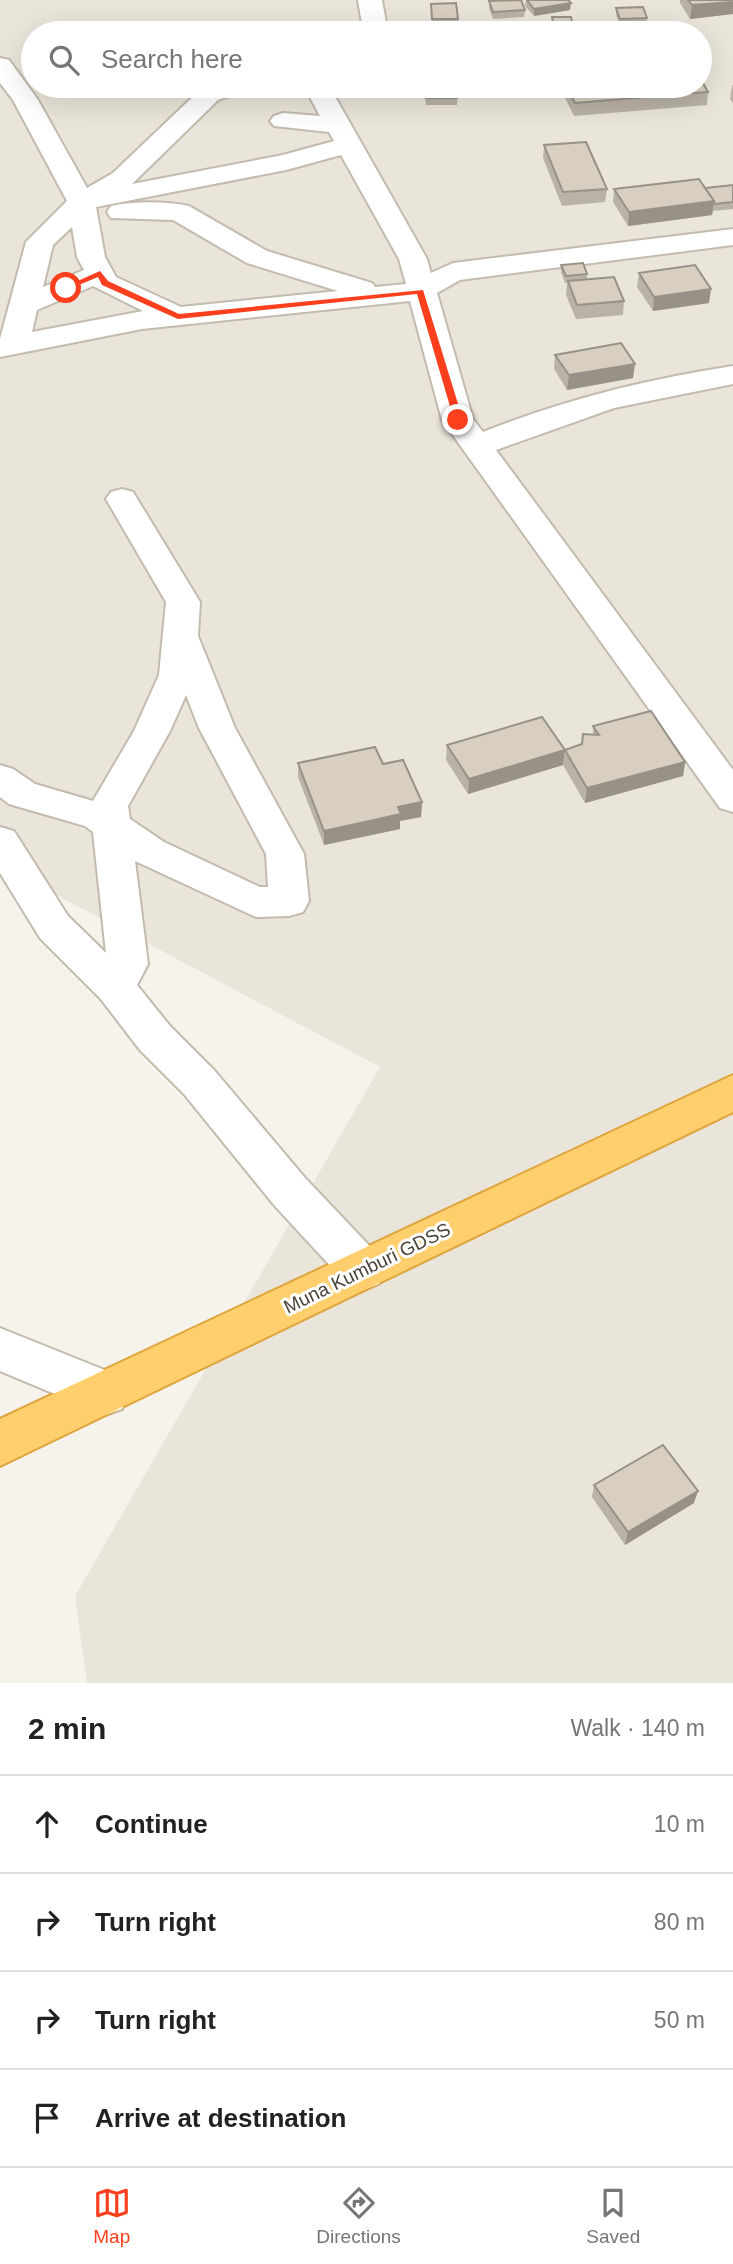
<!DOCTYPE html>
<html lang="en">
<head>
<meta charset="utf-8">
<style>
  body { margin:0; font-family:Arial,sans-serif; background:#f2f2f2; color:#222 }
  .stop { position:absolute; width:21px; height:21px; margin:-16px; border:5px solid #fc3f1d; border-radius:50%; background:#fff }
  .stop.end { background:#fc3f1d; border-color:#fff; box-shadow:0 2px 7px #0008 }
  .list { margin:0; padding:0; list-style:none }
  h2 { display:flex; justify-content:space-between; align-items:center; height:91px; margin:0; padding:0 28px; font-size:30px }
  h2 small { font-size:23px; font-weight:400; color:#767676 }
  .list li { display:grid; grid-template-columns:46px 1fr auto; gap:21px; align-items:center; box-sizing:border-box; height:98px; padding:0 28px; border-top:2px solid #e0e0e0 }
  .list b { display:block; font-size:26px; white-space:nowrap }
  .list em { font-size:23px; font-style:normal; color:#767676 }
  .icon { flex:none; width:38px; height:38px; fill:none; stroke:currentColor; stroke-width:2; stroke-linecap:round; stroke-linejoin:round }
  .map { position:relative; flex:none; width:733px; height:1683px; overflow:hidden }
  .search { position:absolute; background:#fff; box-shadow:0 7px 28px #0002; left:21px; right:21px; top:21px; height:77px; display:flex; align-items:center; gap:18px; box-sizing:border-box; padding:0 24px; border-radius:38px; color:#767676; font-size:26px }
  .sheet { height:483px; background:#fff }
  nav { display:flex; justify-content:space-around; align-items:center; box-sizing:border-box; height:98px; border-top:2px solid #e0e0e0; background:#fff; font-size:19px; color:#767676 }
  nav a { display:grid; justify-items:center; gap:4px }
  nav .on { color:#fc3f1d }
  .map>svg:first-child { display:block }
  .residential { fill:#eae5da; fill-rule:evenodd }
  .lines { fill:none; stroke-linecap:round; stroke-linejoin:round }
  .street-casing { stroke:#c2bbae; stroke-width:4 }
  .highway-casing { stroke:#e0a43c; stroke-width:4 }
  .street { fill:#fff; fill-rule:evenodd }
  .highway { fill:#ffcf6e; fill-rule:evenodd }
  .wall { fill:#bab2a6 }
  .shaded-wall { fill:#979187 }
  .building { fill:#d8cfc1; stroke:#979187; stroke-width:2 }
  .route { fill:#fc3f1d }
  .labels { text-anchor:middle; dominant-baseline:central; stroke-width:6; stroke-linejoin:round; paint-order:stroke }
  .street-label { font-size:19px; fill:#4b4439; stroke:#fff }
</style>
</head>
<body>
<div class="map">
<svg width="733" height="1683" viewBox="0 0 733 1683">
  <rect width="100%" height="100%" fill="#f6f3ec"/>
  <path class="residential" d="M0,0H733V1683H87L75,1596L380,1067L0,865ZM33,33H700V86H33Z"/>
  <g class="lines">
    <g class="street-casing">
      <path id="street" d="M358,0H382L387,28L384,33H350L353,28L362,24Z
        M0,58L9,60L38,100L87,188L113,173L200,90L211,86H247L243,91L218,100L132,184L283,155L334,141L329,132L274,126L270,121L274,116L283,113L320,116L304,86H329L427,259L431,273L453,263L733,229V245L460,280L437,293L473,419L483,432C563,400 647,379 733,366V384L614,408L496,450L733,770V812L720,808L442,420L410,301L142,329L0,357V339L26,242L67,201L13,100L0,83ZM341,155L399,259L406,284L375,287L372,283L267,251L189,206C166,201 134,201 111,206L107,212L111,218L173,220L247,263L338,291L181,307L116,277L105,257L96,207L286,170ZM72,227L77,257L84,270L43,287L53,245ZM93,286L143,311L32,332L37,310Z
        M122,489L133,492L200,602L198,636L235,728L304,854L309,901L303,912L289,916L256,917L135,861L148,964L137,985L170,1026L214,1070L306,1179L379,1256L386,1270L379,1284L363,1290L347,1284L274,1205L184,1094L140,1050L100,998L40,938L0,873V827L14,831L68,916L106,953L93,832L85,826L9,804L0,797V765L13,769L35,784L93,801L134,731L159,675L166,602L106,499L111,492ZM186,695L199,728L266,854L268,887H260L164,842L130,819L128,806L170,731Z
        M0,1328L122,1377L129,1393L122,1409L105,1415L0,1371Z"/>
    </g>
    <g class="highway-casing">
      <path id="highway" d="M733,1075V1112L0,1466V1419Z"/>
    </g>
    <use href="#street" class="street"/>
    <use href="#highway" class="highway"/>
  </g>
  <path class="wall" d="M526,0H568L570,10L534,16L525,6Z
    M680,0H733V14L690,19L680,3Z
    M489,1L525,10L524,17L493,19L489,8Z
    M431,4L458,19V26H432Z
    M616,8L647,18L646,25L620,26L616,15Z
    M552,17L572,23L571,30H552Z
    M733,85V103L730,99L732,86Z
    M424,86L457,98V105H426Z
    M566,86H700L708,92L707,105L574,116L565,98Z
    M544,145L607,189L605,202L562,206L543,158Z
    M733,185V209L713,211L712,215L628,226L613,202L614,189L705,188Z
    M561,265L587,274V279L624,301L623,315L576,319L566,295L567,283H565L561,272Z
    M639,273L709,303L653,311L637,287Z
    M555,355L633,378L567,390L554,369Z
    M593,726L685,762L683,776L585,803L563,765L565,750L582,744L583,734H593Z
    M447,745L563,765L468,794L446,760Z
    M298,763L383,764L422,802L421,817L400,821V829L324,845L298,777Z
    M594,1485L694,1503L625,1545L592,1497Z"/>
  <path class="shaded-wall" d="M733,2V14L690,19L692,5Z
    M571,3L570,10L534,16V9Z
    M714,201L712,215L628,226L629,212Z
    M711,289L709,303L653,311L654,297Z
    M635,364L633,378L567,390L569,375Z
    M565,750L563,765L468,794L469,779Z
    M685,762L683,776L585,803L587,788Z
    M422,802L421,817L400,821V829L324,845V831L398,807Z
    M698,1491L694,1503L625,1545L628,1532Z"/>
  <path class="building" d="M521,0L525,10L493,12L489,1Z
    M527,0H568L571,3L534,9Z
    M688,0H733V2L692,5Z
    M456,3L458,19H432L431,4Z
    M643,7L647,18L620,19L616,8Z
    M552,17H571L572,23H553Z
    M622,27L625,33H584L582,29Z
    M700,78L708,92L575,103L566,86H700Z
    M425,86H456L457,98H426Z
    M586,142L607,189L563,192L544,145Z
    M699,179L714,201L629,212L614,189Z
    M733,185V202L714,204V201L705,188Z
    M583,263L587,274L566,276L561,265Z
    M695,265L711,289L654,297L639,273Z
    M614,277L624,301L577,305L568,281Z
    M621,343L635,364L569,375L555,355Z
    M651,711L685,762L587,788L565,750L582,744L583,734L599,735L593,726Z
    M542,717L565,750L469,779L447,745Z
    M375,747L383,764L403,760L422,802L398,807L401,814L324,831L298,763Z
    M663,1445L698,1491L628,1532L594,1485Z"/>
  <path class="route" d="M100,271L108,281L179,314L423,290L463,420L458,422L454,420L417,294L178,319L102,285L98,277L69,289L62,288Z"/>
  <g class="labels">
    <g class="street-label">
      <text transform="translate(367 1268) rotate(-26)">Muna Kumburi GDSS</text>
    </g>
  </g>
</svg>
<div class="stop" style="left:66px;top:288px"></div>
<div class="stop end" style="left:458px;top:420px"></div>
<div class="search"><svg class="icon" aria-label="search" viewBox="0 0 24 24"><circle cx="10" cy="10" r="6"/><path d="M15 15l6 6"/></svg>Search here</div>
</div>
<section class="sheet">
<h2>2 min<small>Walk · 140 m</small></h2>
<ul class="list">
<li><svg class="icon" aria-label="ahead" viewBox="0 0 24 24"><path d="M12 20V5M6 11l6-6 6 6"/></svg><div><b>Continue</b></div><em>10 m</em></li>
<li><svg class="icon" aria-label="right" viewBox="0 0 24 24"><path d="M7 20v-9h11M14 6l5 5-5 5"/></svg><div><b>Turn right</b></div><em>80 m</em></li>
<li><svg class="icon" aria-label="right" viewBox="0 0 24 24"><path d="M7 20v-9h11M14 6l5 5-5 5"/></svg><div><b>Turn right</b></div><em>50 m</em></li>
<li><svg class="icon" aria-label="arrive" viewBox="0 0 24 24"><path d="M6 21V4h12l-3 4 3 4H6"/></svg><div><b>Arrive at destination</b></div></li>
</ul>
</section>
<nav>
<a class="on"><svg class="icon" aria-label="map" viewBox="0 0 24 24"><path d="M3 6l6-2 6 2 6-2v14l-6 2-6-2-6 2zM9 4v14M15 6v14"/></svg>Map</a>
<a><svg class="icon" aria-label="directions" viewBox="0 0 24 24"><path d="M12 3l9 9-9 9-9-9zM9 14v-3h6M13 9l2 2-2 2"/></svg>Directions</a>
<a><svg class="icon" aria-label="saved" viewBox="0 0 24 24"><path d="M7 4h10v16l-5-4-5 4z"/></svg>Saved</a>
</nav>
</body>
</html>
